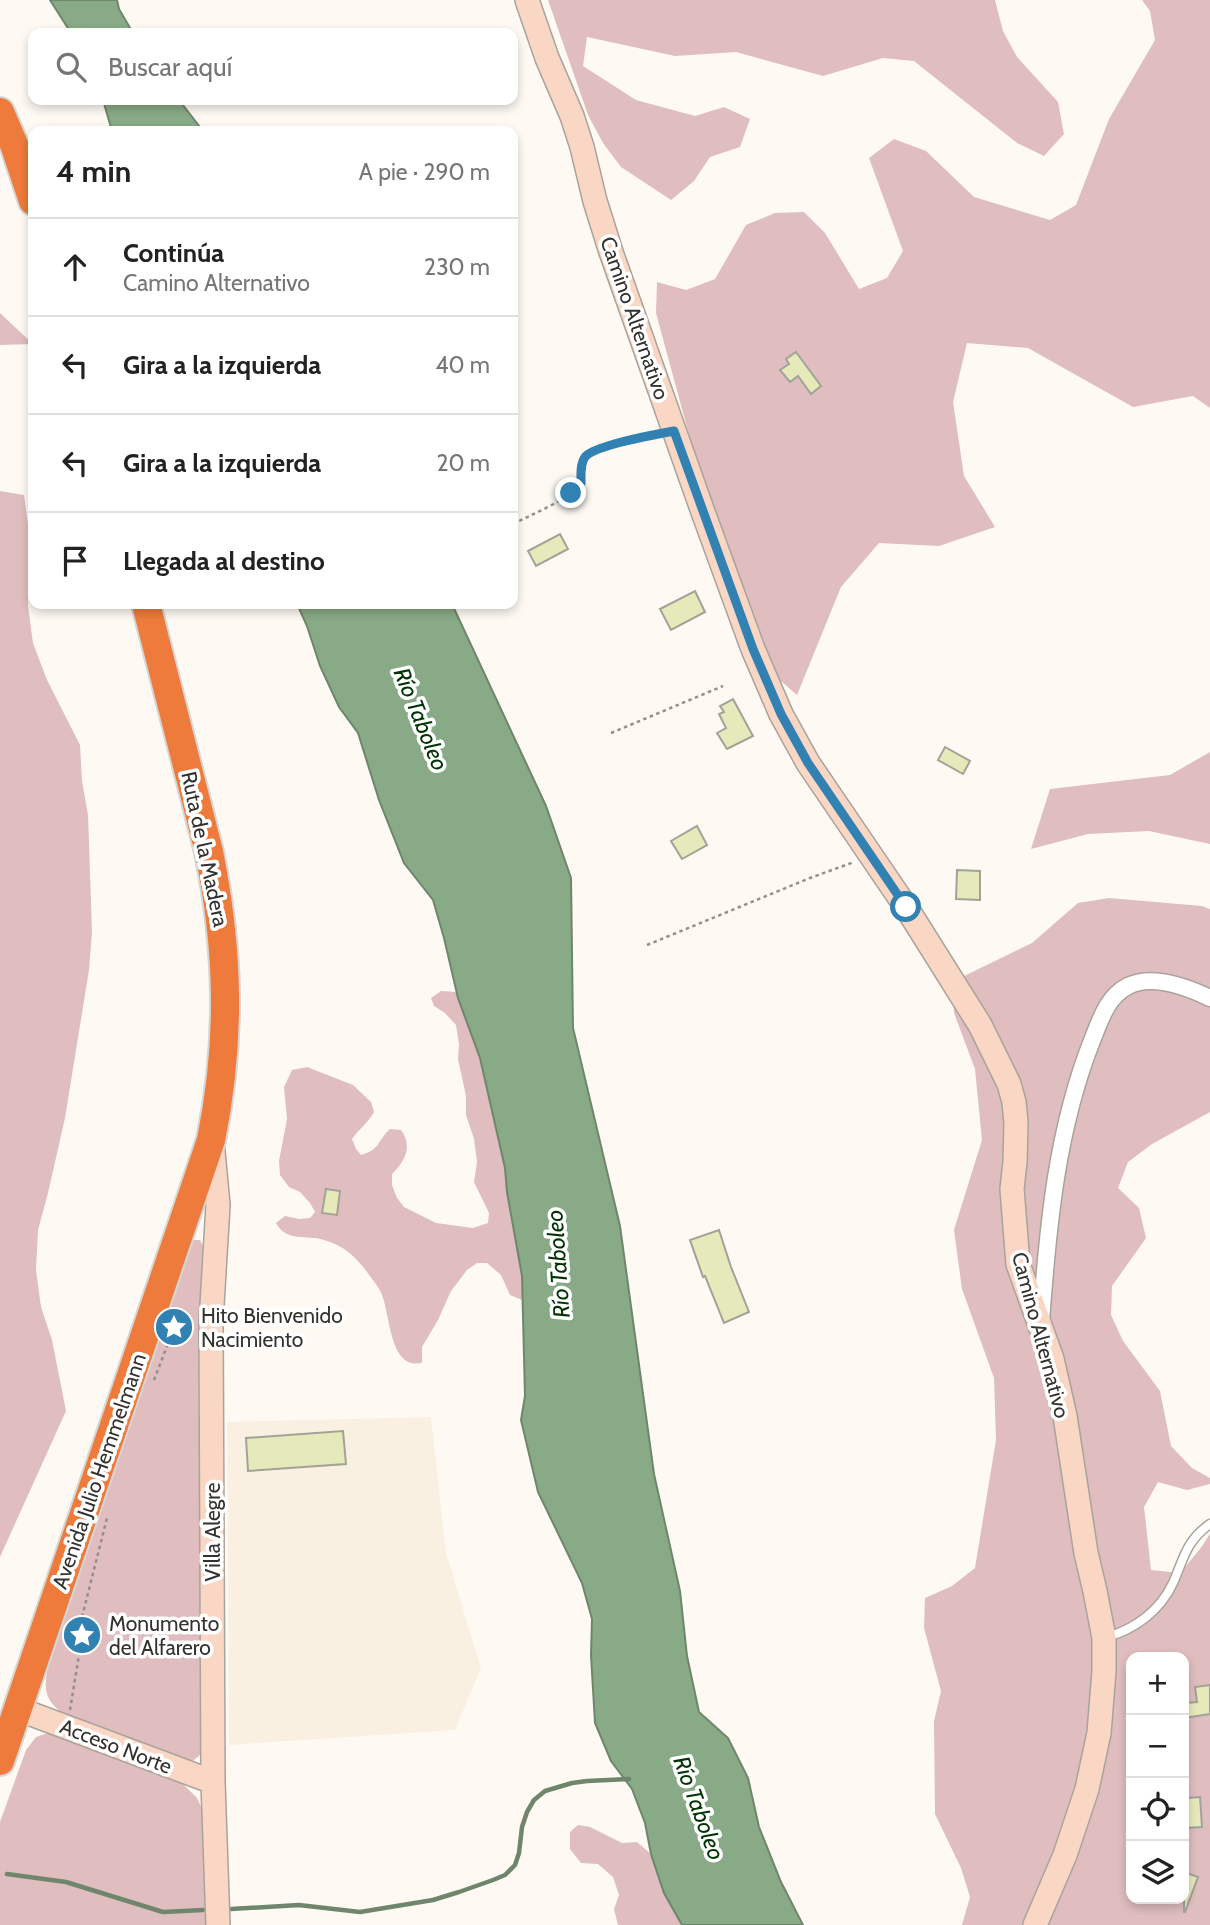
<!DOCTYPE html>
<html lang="es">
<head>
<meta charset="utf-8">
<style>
  body { margin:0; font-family:Cabin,sans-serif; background:#f2f2f2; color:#222 }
  .controls { position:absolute; right:21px; bottom:21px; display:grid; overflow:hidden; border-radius:14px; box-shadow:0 4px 10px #0003 }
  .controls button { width:63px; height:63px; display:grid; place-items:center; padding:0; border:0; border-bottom:2px solid #e0e0e0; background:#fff; color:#222; font:35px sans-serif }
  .stop { position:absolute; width:21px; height:21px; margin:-16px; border:5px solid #3281b3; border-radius:50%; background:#fff }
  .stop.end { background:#3281b3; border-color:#fff; box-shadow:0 2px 7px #0008 }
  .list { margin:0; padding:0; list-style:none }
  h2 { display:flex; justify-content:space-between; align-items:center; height:91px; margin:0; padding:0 28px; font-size:30px }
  h2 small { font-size:23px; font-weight:400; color:#767676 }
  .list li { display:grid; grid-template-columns:46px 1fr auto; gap:21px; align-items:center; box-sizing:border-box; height:98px; padding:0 28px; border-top:2px solid #e0e0e0 }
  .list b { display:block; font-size:26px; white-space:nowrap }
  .list p { margin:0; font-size:23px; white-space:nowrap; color:#767676 }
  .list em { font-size:23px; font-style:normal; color:#767676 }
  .icon { flex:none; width:38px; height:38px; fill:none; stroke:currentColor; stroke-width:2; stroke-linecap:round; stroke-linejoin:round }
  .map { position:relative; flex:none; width:1210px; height:1925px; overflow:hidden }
  .search { position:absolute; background:#fff; box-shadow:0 4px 10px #0003; left:28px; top:28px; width:490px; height:77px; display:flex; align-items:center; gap:18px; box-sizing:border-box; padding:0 24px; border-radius:14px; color:#767676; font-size:26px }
  .panel { position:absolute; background:#fff; box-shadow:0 4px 10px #0003; left:28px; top:126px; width:490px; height:483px; border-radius:14px }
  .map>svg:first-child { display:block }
  .built { fill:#faf0e1 }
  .green { fill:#e0bdbf; fill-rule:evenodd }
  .water { fill:#88aa86; stroke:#6f866c; stroke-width:2 }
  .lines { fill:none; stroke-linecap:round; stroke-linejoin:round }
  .stream { stroke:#6f866c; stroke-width:4.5 }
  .building { fill:#e6eaba; stroke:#a1a298; stroke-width:2 }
  .lane-casing { stroke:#a8a39b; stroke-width:11 }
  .street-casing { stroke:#a8a39b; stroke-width:19 }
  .secondary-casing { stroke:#a8a39b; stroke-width:26 }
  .highway-casing { stroke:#d6d6d5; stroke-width:32 }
  .path { stroke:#93908b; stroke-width:2.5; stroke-dasharray:3.5 3.5; stroke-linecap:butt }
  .lane { stroke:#fff; stroke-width:8 }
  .street { stroke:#fff; stroke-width:16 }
  .secondary { stroke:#fad7c4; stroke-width:23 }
  .highway { stroke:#ee7b3b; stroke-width:28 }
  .route { stroke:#3281b3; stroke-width:9 }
  .labels { text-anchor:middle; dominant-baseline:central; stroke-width:7; stroke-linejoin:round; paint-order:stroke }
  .street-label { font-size:21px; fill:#34322f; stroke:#fff }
  .poi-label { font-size:21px; fill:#34322f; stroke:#fff; text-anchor:start }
  .water-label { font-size:23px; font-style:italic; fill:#003404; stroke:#fff }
</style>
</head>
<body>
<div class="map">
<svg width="1210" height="1925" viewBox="0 0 1210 1925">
  <rect width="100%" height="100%" fill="#fefaf3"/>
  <path class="built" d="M431,1417L446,1553L481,1668L455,1730L229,1745L227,1422Z"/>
  <path class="green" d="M548,0H995L1003,31L1017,57L1058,102L1064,134L1044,156L1017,143L914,61L883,58L823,76L736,52L675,56L587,37L583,66L636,100L695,116L724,107L750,119L740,147L710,157L694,181L671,200L621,167L603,143L588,115Z
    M1142,0H1210V408L1193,396L1133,407L1028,348L967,343L953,402L964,476L995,527L939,546L879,543L841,587L797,695L774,675L698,468L656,313L657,282L686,290L715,279L746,225L775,213L804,212L825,233L859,289L887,278L903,251L869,158L894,139L926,151L974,197L1050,220L1076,205L1109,119L1155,40L1150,11Z
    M0,313L33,344L0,345Z
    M0,491L24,495L29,532L28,606L33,643L47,680L80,745L82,781L88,815L92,932L89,970L65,1118L48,1193L38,1230L36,1270L41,1307L52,1340L66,1411L0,1557Z
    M1210,752V844L1149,831L1088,834L1031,849L1050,789L1170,775Z
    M1109,898L1202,906L1210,909V1112L1152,1144L1128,1162L1118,1188L1139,1208L1146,1238L1112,1286L1111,1315L1123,1341L1160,1391L1171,1446L1192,1468L1210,1478V1484L1187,1490L1158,1482L1144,1507L1151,1570L1180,1573L1200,1549L1210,1534V1925H962L970,1897L961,1868L935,1814L934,1721L941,1691L924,1628L925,1598L952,1586L975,1568L996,1440L994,1378L962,1289L954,1230L982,1140L975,1069L954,1013L952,982L1032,943L1078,903ZM1131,1657H1184V1899H1131Z
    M441,991L457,992L480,1058L505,1168L507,1192L522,1276V1300L510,1295L501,1275L487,1263H477L467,1270L451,1291L438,1320L422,1347V1363C419,1363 415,1364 411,1363C390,1358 389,1312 382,1295C379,1287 372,1279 367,1272C356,1257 343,1245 324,1240C306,1234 287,1243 276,1223L285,1216L299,1219L310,1218L315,1212L310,1203L300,1192L289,1187L280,1175L279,1161L287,1119L284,1087L292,1070L307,1067L353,1085L371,1102L374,1112C368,1123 359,1129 352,1139L356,1149L361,1155C381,1149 376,1142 390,1129L401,1130C413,1146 405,1161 392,1174V1185L397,1198L404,1207L436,1223L473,1228L488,1223L489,1213L474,1182L477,1162L474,1139L466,1115V1096L458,1059L459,1044L456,1025L445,1013L434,1006L431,998Z
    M189,1240H200L204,1248V1747L199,1756L191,1762L71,1719C43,1701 43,1691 49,1660Z
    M54,1731L178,1779L197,1798L208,1822L212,1925H0V1822L26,1750L36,1737Z
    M578,1825L590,1827L622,1843L637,1842L651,1854L664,1894L682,1925H618L614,1909L619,1895L613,1877L598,1864L581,1863L570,1849V1832Z"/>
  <path class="water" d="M50,0H117L119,9L133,33H71Z
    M103,100H179L203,131H112Z
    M297,604H452L546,806L571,878L573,1028L620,1226L654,1474L680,1591L687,1656L699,1712L728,1738L748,1778L759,1827L781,1882L803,1925H682L664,1893L651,1854L645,1823L632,1789L611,1761L595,1723L591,1655L592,1619L582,1583L538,1492L521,1420L525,1396L522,1276L507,1192L505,1168L480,1058L458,998L444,938L433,900L404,863L379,800L358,733L339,707L320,666L307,626Z"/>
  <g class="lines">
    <path class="stream" d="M7,1874L66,1882L163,1912L203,1910
      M231,1909L299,1905L360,1912L433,1900L459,1892L493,1880L505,1875L515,1865L519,1853L522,1827L527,1812L534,1800L545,1791L572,1783L587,1781L629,1779"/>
  </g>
  <path class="building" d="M796,352L821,386L811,394L798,376L790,382L780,370L789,364L786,359Z
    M560,534L568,549L536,566L528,551Z
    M695,591L705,612L671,630L660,609Z
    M733,699L753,736L727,749L717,733L726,728L719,714L724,712L720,706Z
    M945,747L970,761L963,774L938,760Z
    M697,826L707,845L682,859L671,841Z
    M957,870L980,871V900L956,899Z
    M326,1189L340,1191L337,1215L322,1213Z
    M719,1230L731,1267L749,1312L724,1323L705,1276L703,1277L690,1240Z
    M343,1431L346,1464L248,1471L246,1438Z
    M1210,1685V1714L1184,1718V1703L1197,1702L1195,1687Z
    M1200,1797L1202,1827L1184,1828V1814H1188L1187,1798Z
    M1184,1872L1198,1877L1185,1912H1184Z"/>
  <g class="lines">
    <g class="lane-casing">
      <path id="lane" d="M1107,1637C1135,1629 1160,1611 1173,1583C1184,1558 1186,1541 1210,1524"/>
    </g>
    <g class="street-casing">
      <path id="street" d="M1041,1321C1048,1224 1057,1128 1093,1038C1101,1018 1108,996 1128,986C1152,974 1187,987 1210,998"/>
    </g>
    <g class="secondary-casing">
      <path id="secondary" d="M527,0L547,58L572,116L582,147L595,201L611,252L703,512L753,649L781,714L808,763L906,907L980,1025L1009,1084L1014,1102L1016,1123L1015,1162L1012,1189L1018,1264L1052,1359L1065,1416L1086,1553L1095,1591L1104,1638V1671L1099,1733L1087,1789L1065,1855L1035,1925
        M212,1141L218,1205L211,1322L213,1782L218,1925
        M18,1709L213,1782"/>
    </g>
    <g class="highway-casing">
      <path id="highway" d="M0,112L15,147L33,201
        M0,1761L211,1140C231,1041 229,951 209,852L146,604"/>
    </g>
    <path class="path" d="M513,524C531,515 562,502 576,489C585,480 578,468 584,458C591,447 643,437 657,434
      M611,733L723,686
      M647,945L810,878L854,862
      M154,1380L169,1341L182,1330
      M64 1635a18 18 0 1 1 36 0a18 18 0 1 1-36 0Z
      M82,1617L107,1518
      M70,1710L79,1655"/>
    <use href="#lane" class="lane"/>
    <use href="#street" class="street"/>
    <use href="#secondary" class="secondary"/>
    <use href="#highway" class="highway"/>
  </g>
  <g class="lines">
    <path class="route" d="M571,493L581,483C581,475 580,464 585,457C594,445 658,434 674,431L753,649L781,714L808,763L906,907"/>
  </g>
  <defs>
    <g id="sight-disc" transform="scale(2.0125)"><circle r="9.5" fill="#3281b3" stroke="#fff"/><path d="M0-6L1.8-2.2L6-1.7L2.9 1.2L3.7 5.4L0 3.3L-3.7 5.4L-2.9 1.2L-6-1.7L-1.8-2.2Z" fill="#fff"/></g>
  </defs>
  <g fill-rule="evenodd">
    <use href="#sight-disc" x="174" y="1327"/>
    <use href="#sight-disc" x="82" y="1635"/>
  </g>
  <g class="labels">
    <g class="street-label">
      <text transform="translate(635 318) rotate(71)">Camino Alternativo</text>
      <text transform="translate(205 849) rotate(78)">Ruta de la Madera</text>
      <text transform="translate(1041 1335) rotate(75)">Camino Alternativo</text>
      <text transform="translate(99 1471) rotate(-71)">Avenida Julio Hemmelmann</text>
      <text transform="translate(212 1532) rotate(-90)">Villa Alegre</text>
      <text transform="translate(116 1746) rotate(21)">Acceso Norte</text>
    </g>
    <g class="poi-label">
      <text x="201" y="1315">Hito Bienvenido<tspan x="201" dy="24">Nacimiento</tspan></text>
      <text x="109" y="1623">Monumento<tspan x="109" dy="24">del Alfarero</tspan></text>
    </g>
    <g class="water-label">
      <text transform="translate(421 719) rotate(68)">Río Taboleo</text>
      <text transform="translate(558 1264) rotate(-94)">Río Taboleo</text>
      <text transform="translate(699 1808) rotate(70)">Río Taboleo</text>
    </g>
  </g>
</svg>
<div class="controls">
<button>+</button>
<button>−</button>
<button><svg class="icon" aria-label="locate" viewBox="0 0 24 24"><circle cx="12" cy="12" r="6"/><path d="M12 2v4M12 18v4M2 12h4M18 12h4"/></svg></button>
<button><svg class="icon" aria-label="layers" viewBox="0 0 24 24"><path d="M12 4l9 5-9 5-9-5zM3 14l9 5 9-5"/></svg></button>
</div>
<div class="stop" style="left:906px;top:907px"></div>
<div class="stop end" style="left:571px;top:493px"></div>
<div class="search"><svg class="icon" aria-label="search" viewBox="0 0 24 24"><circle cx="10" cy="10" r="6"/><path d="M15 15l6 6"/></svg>Buscar aquí</div>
<section class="panel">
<h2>4 min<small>A pie · 290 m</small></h2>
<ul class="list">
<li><svg class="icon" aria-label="ahead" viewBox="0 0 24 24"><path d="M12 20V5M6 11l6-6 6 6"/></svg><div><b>Continúa</b><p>Camino Alternativo</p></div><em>230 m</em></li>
<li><svg class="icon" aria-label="left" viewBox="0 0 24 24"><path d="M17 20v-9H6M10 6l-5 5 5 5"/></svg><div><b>Gira a la izquierda</b></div><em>40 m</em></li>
<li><svg class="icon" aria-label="left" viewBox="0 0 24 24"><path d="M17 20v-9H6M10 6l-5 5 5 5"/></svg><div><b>Gira a la izquierda</b></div><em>20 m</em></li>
<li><svg class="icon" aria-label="arrive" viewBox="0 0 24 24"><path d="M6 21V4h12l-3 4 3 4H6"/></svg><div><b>Llegada al destino</b></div></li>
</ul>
</section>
</div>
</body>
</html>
